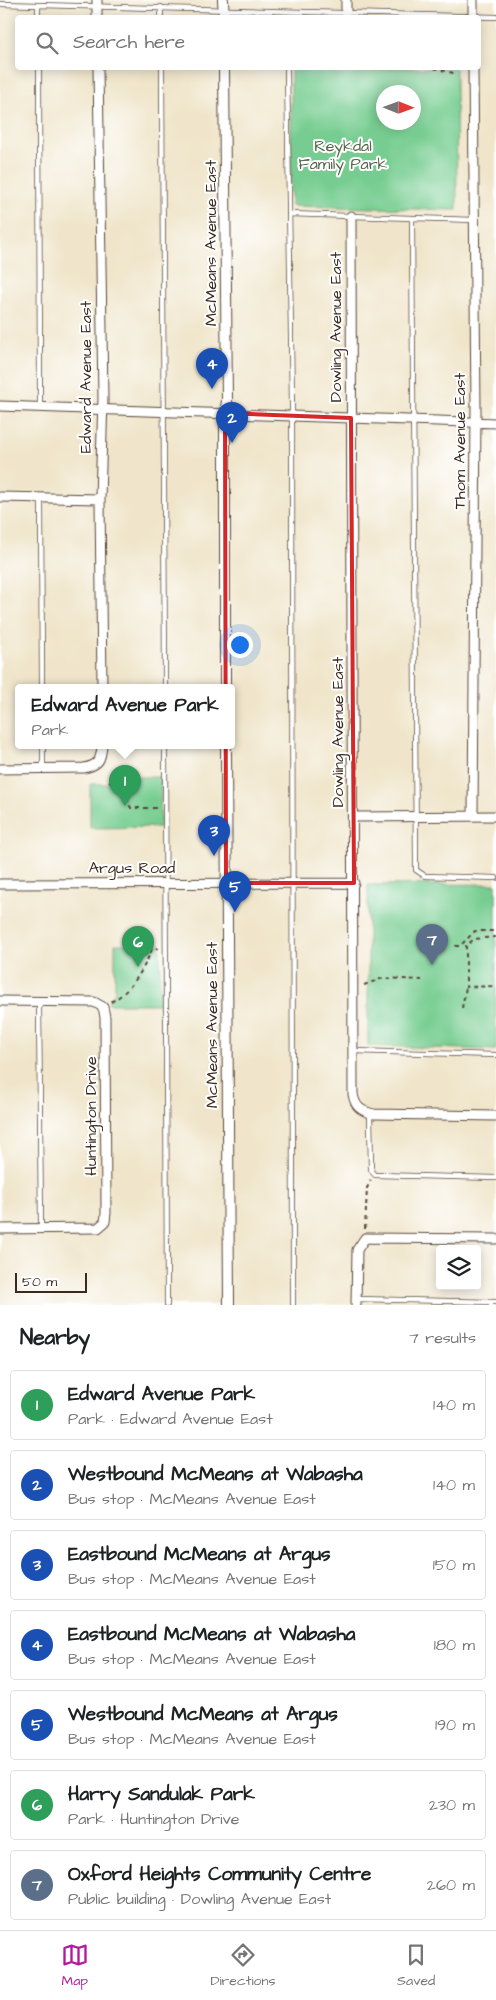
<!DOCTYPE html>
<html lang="en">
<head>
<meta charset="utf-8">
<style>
  body { margin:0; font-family:"Architects Daughter",sans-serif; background:#f6f6f6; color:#202124 }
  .controls { position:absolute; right:15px; bottom:15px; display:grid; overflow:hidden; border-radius:5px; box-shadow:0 2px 12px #0003 }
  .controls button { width:45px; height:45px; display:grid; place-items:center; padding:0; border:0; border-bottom:1px solid #e0e0e0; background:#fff; color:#202124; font:25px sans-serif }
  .compass { position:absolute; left:376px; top:85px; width:45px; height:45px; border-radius:50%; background:#fff; box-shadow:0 2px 12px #0003; rotate:91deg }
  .scale { position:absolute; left:15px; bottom:12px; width:72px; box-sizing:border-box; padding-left:5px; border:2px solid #3b2a1e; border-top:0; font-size:14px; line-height:18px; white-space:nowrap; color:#3b2a1e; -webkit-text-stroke:4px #fff; paint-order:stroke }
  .you { position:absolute; left:239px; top:644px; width:18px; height:18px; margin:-12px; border:4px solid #fff; border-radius:50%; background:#1a73e8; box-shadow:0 0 0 8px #1a73e833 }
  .badge { display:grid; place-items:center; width:32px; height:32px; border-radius:50%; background:#b5179e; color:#fff; font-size:16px; font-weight:700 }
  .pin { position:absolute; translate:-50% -41px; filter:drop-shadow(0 1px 2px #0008) }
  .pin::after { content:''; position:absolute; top:26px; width:18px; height:15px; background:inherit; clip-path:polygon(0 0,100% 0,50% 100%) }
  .popup { position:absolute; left:15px; top:684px; width:220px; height:65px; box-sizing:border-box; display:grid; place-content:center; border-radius:5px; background:#fff; filter:drop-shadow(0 1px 4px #0005); font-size:16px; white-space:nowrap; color:#757577 }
  .popup b { font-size:19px; color:#202124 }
  .popup::after { content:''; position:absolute; left:50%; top:100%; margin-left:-10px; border:10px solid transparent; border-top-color:#fff }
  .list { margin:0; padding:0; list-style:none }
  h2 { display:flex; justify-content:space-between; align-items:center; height:65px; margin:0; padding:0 20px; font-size:21px }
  h2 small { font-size:16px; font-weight:400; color:#757577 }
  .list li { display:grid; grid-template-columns:32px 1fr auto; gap:15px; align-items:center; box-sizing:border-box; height:70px; margin:0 10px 10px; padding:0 10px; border:1px solid #e0e0e0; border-radius:5px }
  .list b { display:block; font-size:19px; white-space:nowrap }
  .list p { margin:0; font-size:16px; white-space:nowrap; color:#757577 }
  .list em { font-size:16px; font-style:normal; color:#757577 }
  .icon { flex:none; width:28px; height:28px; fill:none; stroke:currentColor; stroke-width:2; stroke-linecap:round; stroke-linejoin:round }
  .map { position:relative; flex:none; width:496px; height:1305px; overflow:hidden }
  .search { position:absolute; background:#fff; box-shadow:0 2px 12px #0003; left:15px; right:15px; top:15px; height:55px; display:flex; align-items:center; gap:12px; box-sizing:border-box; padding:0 18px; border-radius:5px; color:#757577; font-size:19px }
  .sheet { height:625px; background:#fff }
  nav { display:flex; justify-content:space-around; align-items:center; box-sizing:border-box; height:70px; border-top:1px solid #e0e0e0; background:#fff; font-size:14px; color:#757577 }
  nav a { display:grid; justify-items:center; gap:2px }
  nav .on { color:#b5179e }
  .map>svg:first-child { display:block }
  .green { fill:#77cd91; stroke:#597c58; fill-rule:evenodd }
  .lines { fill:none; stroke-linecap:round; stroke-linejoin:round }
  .service-casing { stroke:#564638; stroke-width:6 }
  .minor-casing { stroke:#564638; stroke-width:11 }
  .tertiary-casing { stroke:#564638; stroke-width:12 }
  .path { stroke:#564638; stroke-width:2; stroke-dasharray:4 4; stroke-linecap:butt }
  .service { stroke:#fff; stroke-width:4.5 }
  .minor { stroke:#fff; stroke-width:9 }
  .tertiary { stroke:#fff; stroke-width:10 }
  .marked { fill:none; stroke:#d62828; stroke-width:4; stroke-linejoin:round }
  .labels { text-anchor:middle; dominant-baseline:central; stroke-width:4; stroke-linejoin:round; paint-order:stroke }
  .park-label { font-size:16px; fill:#506346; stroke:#fff }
  .street-label { font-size:16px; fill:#3b2a1e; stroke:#fff }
</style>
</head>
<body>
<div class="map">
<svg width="496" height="1305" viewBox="0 0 496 1305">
  <rect width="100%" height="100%" fill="#fff"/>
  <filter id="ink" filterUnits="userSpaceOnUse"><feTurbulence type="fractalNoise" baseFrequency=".02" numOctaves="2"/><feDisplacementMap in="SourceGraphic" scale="10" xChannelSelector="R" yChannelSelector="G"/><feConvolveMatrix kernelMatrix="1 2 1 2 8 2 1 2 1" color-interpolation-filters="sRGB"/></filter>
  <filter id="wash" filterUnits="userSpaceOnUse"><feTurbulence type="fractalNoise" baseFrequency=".0096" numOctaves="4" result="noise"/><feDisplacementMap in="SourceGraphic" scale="20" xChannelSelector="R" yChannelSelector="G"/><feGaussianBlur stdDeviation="1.12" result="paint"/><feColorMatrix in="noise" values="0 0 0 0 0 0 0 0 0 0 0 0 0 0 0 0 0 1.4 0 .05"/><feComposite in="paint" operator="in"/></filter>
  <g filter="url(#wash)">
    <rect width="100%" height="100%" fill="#f0e5ca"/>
    <path class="green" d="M291,68H456L457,210L291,206ZM384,92H414V122H384Z
      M115,777H161L160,827L90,828V784H115Z
      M496,884V1050L368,1046V885Z
      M115,944H160V1004H110L108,1002L115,991Z"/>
  </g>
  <g filter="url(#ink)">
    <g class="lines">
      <g class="service-casing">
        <path id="service" d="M0,4L496,17
          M38,5V18
          M161,7V18
          M39,68L40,407
          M162,68L165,687
          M287,68L292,405L293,1305
          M289,214L474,220
          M412,218L416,870L425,876L496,878
          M41,498L42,687
          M43,745V768
          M165,745L167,1305
          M39,1002L41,1228
          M353,1051L496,1055
          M370,1114L371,1170L375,1175L496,1178
          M356,1299L496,1302"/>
      </g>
      <g class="minor-casing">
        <path id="minor" d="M97,0V18
          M473,0V18
          M346,12V0
          M98,68L103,398L100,499L102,687
          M351,216L353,1094C355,1107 361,1111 374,1114L496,1116
          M0,406L496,423
          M0,497L100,499
          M0,769L84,768C99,765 101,760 102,745
          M473,815L476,410L473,68
          M353,817L496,816
          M0,884L354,883
          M0,1001L94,1002L103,1007L105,1017L106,1213L105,1222L98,1228L0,1229
          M356,1305L357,1250L365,1238L496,1239"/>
      </g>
      <g class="tertiary-casing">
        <path id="tertiary" d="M223,0L224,18
          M224,68L227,401L225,413V687
          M226,745L229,1305"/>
      </g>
      <path class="path" d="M434,68L457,74
        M109,781L126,799L131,808H158
        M496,937L474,939L466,946V987L496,986
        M455,946H460L475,931H496
        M364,985L383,978L422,980
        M111,1002C131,991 144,969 152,949L158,948
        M462,1008L466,987
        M365,1229L367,1188L371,1180"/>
      <use href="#service" class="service"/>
      <use href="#minor" class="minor"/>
      <use href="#tertiary" class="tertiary"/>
    </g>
  </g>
  <path class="marked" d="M225,413L351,418L354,883H226Z"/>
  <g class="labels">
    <g class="park-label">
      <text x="343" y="146">Reykdal<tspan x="343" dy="18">Family Park</tspan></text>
    </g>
    <g class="street-label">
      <text transform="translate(211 243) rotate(-90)">McMeans Avenue East</text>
      <text transform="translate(336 327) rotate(-90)">Dowling Avenue East</text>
      <text transform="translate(86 377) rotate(-90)">Edward Avenue East</text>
      <text transform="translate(460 441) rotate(-90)">Thom Avenue East</text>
      <text transform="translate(338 732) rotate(-90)">Dowling Avenue East</text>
      <text x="132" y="868">Argus Road</text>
      <text transform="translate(212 1025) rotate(-90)">McMeans Avenue East</text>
      <text transform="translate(91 1116) rotate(-90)">Huntington Drive</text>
    </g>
  </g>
</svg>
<div class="controls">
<button><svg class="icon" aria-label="layers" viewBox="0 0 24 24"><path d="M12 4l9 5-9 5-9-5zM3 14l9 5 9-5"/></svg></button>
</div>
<svg class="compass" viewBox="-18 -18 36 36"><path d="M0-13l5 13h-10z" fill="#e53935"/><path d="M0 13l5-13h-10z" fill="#757577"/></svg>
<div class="scale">50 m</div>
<div class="you"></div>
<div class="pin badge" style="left:125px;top:806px;background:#2e9e5b">1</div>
<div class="popup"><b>Edward Avenue Park</b>Park</div>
<div class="pin badge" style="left:232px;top:443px;background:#1a4fb4">2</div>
<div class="pin badge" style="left:214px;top:856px;background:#1a4fb4">3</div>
<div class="pin badge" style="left:212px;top:389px;background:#1a4fb4">4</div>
<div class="pin badge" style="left:235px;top:912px;background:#1a4fb4">5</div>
<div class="pin badge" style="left:138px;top:967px;background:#2e9e5b">6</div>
<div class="pin badge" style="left:432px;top:965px;background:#5c6f8a">7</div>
<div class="search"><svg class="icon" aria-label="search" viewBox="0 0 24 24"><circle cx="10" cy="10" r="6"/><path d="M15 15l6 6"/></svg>Search here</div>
</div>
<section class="sheet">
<h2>Nearby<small>7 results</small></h2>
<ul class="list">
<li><span class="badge" style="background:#2e9e5b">1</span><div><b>Edward Avenue Park</b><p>Park · Edward Avenue East</p></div><em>140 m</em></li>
<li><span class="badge" style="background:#1a4fb4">2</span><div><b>Westbound McMeans at Wabasha</b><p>Bus stop · McMeans Avenue East</p></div><em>140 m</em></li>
<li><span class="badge" style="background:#1a4fb4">3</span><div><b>Eastbound McMeans at Argus</b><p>Bus stop · McMeans Avenue East</p></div><em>150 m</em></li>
<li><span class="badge" style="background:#1a4fb4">4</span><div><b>Eastbound McMeans at Wabasha</b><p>Bus stop · McMeans Avenue East</p></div><em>180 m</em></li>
<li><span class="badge" style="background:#1a4fb4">5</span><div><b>Westbound McMeans at Argus</b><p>Bus stop · McMeans Avenue East</p></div><em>190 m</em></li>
<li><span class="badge" style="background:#2e9e5b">6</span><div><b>Harry Sandulak Park</b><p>Park · Huntington Drive</p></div><em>230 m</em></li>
<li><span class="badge" style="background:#5c6f8a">7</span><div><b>Oxford Heights Community Centre</b><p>Public building · Dowling Avenue East</p></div><em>260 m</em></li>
</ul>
</section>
<nav>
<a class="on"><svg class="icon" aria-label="map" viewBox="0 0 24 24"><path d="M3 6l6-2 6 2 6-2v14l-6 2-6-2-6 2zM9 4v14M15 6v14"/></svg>Map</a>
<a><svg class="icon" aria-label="directions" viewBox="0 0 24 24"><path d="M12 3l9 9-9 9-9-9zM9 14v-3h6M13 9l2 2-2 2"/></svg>Directions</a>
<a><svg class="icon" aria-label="saved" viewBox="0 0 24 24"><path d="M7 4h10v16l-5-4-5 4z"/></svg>Saved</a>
</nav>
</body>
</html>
